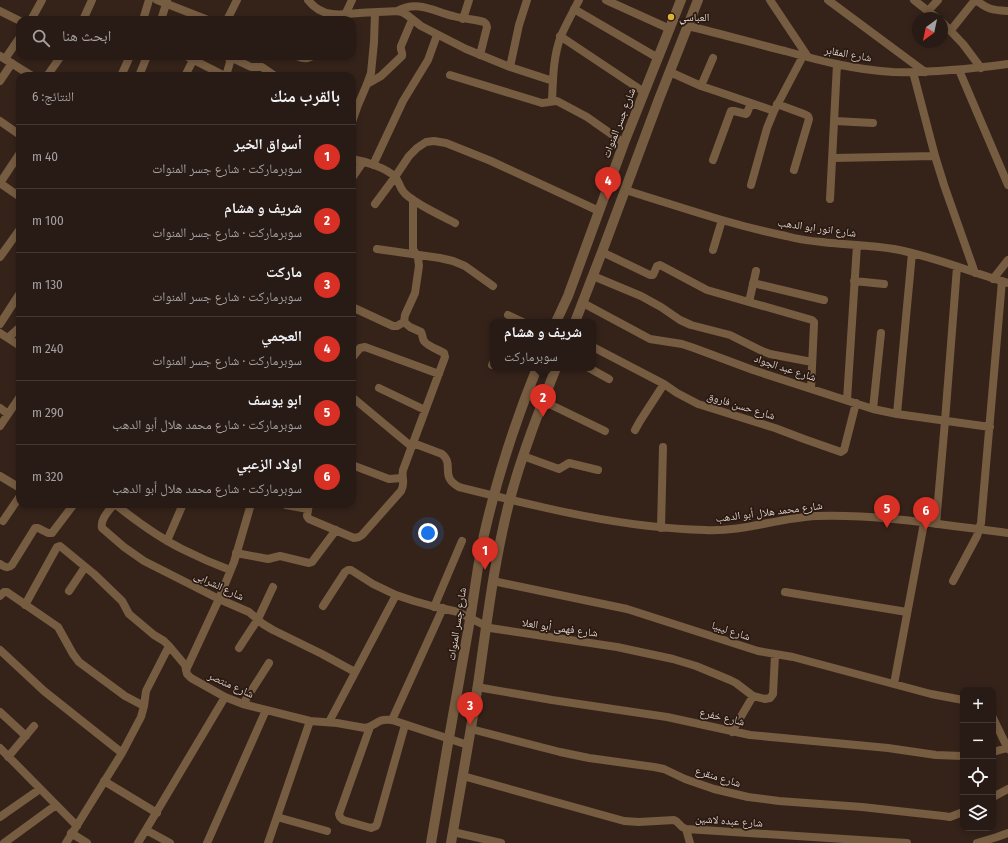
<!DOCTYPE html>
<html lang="ar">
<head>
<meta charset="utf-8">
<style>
  body { margin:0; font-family:"Fira Sans Condensed","Noto Naskh Arabic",sans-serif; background:#30231d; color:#f1f3f6; direction:rtl }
  .controls { position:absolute; right:12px; bottom:12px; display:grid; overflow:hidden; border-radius:8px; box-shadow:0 2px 6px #0003 }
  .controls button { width:36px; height:36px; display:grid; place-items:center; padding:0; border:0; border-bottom:1px solid #443834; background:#281a14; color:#f1f3f6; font:20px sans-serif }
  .compass { position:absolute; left:912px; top:12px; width:36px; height:36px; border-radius:50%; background:#281a14; box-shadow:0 2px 6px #0003; rotate:213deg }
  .you { position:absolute; left:428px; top:533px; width:14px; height:14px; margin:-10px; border:3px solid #fff; border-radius:50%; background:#1a73e8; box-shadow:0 0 0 6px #1a73e833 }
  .badge { display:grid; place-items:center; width:26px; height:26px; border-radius:50%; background:#d93025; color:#fff; font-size:13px; font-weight:700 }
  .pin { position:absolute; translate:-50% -33px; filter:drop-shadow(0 1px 2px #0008) }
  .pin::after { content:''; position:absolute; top:21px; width:14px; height:12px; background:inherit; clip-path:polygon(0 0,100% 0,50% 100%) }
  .popup { position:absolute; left:490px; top:319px; width:106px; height:52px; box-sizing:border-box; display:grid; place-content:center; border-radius:8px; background:#281a14; filter:drop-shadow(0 1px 3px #0005); font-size:13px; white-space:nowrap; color:#a5a1a0 }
  .popup b { font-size:15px; color:#f1f3f6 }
  .popup::after { content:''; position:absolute; left:50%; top:100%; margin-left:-8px; border:8px solid transparent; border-top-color:#281a14 }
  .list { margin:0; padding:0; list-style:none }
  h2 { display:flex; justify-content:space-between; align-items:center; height:52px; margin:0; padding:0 16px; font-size:17px }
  h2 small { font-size:13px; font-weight:400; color:#a5a1a0 }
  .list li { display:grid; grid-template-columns:26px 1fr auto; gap:12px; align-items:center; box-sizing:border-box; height:64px; padding:0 16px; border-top:1px solid #443834 }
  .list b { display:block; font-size:15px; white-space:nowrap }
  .list p { margin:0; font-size:13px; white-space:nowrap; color:#a5a1a0 }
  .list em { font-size:13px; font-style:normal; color:#a5a1a0 }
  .icon { flex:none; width:22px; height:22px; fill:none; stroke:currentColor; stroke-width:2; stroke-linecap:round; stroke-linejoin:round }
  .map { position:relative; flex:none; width:1008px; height:843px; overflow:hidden; direction:ltr }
  .search { position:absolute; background:#281a14; box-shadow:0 2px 6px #0003; left:16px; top:16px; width:340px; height:44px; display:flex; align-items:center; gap:10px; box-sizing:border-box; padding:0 14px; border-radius:12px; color:#a5a1a0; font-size:15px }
  .panel { position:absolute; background:#281a14; box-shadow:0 2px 6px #0003; left:16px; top:72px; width:340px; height:436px; border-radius:12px; direction:rtl }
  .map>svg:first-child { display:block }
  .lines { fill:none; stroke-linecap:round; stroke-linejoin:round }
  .minor { stroke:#765c41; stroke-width:8 }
  .tertiary { stroke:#765c41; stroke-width:10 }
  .poi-dot { fill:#dbb233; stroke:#2a1a11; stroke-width:1.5 }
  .labels { text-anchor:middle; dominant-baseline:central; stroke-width:3.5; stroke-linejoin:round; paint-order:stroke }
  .poi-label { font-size:11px; fill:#dcd0ca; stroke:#2a1a11; text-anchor:start }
  .street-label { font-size:11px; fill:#dcd0ca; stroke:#2a1a11 }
</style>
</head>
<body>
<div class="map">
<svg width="1008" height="843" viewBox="0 0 1008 843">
  <rect width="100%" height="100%" fill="#35231a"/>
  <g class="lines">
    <path class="minor" d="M157,0L208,20
      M308,0C322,18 340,15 359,13C372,12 384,12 397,11L402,12L407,15L421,26L466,49L510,67L553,81
      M606,0L670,29
      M770,0L808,57
      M828,0L925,72
      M914,0L937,18
      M976,0C988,10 993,10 1008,11
      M574,9L658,58
      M0,11L20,21
      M397,11C418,0 433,11 453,16C463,19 474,19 484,22L486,24L487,27L480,55
      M928,11L938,0
      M345,15L352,0
      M463,19L469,0
      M31,20L42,0
      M83,20L92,0
      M143,20L149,0
      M161,20L167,1
      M227,20L237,0
      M942,22L963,44L981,68
      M688,26C721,34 753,43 785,51C821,61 856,70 893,72C931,73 970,69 1008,64
      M951,30L975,0
      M560,36L644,92
      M0,56L32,76
      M186,56L225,76
      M231,56L230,57L251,67H262L275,76
      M297,56C304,59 307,59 313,56
      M5,59L20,37
      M510,67L519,25L527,0
      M959,70L1008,185
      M670,72L701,86L719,92L774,111
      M913,72L935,156L944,185L975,273
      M450,75L542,103C548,103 552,101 557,101L587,117L624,143
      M47,76L61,56
      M121,76L130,56
      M139,76L147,56
      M185,76L193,60
      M226,76L230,62L229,56
      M0,81L12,63
      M367,84L381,76L402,56C403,52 400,50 401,46L412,20
      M701,86L713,58
      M552,101C553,80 553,56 561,36C566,24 573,12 579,0
      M777,104L804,114L808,116L809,119L794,170
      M0,121L20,135
      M835,121L873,123
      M352,122L358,105L367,84L371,73L374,42L375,13
      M833,158L935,156
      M352,159C364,161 387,168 395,177C398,180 399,184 401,188C403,192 407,196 412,199C424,208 442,216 455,223
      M713,160L731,111H734L746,114L747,113L751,103
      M373,165L403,101L428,60L437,35
      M352,178L363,162
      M0,183L20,153
      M0,183L20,197
      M751,185L767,128L774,111L803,56
      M625,190C678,206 731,225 786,236C797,239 810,241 822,242C846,245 870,245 894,249C933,256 970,272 1008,283
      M830,199L837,64
      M375,204L395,177L409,156L417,148L426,142L434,141L446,143L491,161L599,211
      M377,249L440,258L453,261L465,266L493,286
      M713,250L722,220
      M602,252L650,275H653L657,266L660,265L707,290L812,320L814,322V324L811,388
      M0,257L20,229
      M593,276L641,296L661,307L680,320L691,325L730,335L762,351L770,354L812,362
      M993,279L1008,260
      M854,281L884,284
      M753,283L824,300
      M749,302L756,271
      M583,303L650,339L682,344L694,348L753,370L873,409L897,414L990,427
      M352,307L393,326H397L404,322
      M508,315L523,322
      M0,324L20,293
      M0,333L20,346
      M8,338L20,327
      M593,347L664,384L677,393L698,404L775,428L804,439L841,452L844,450L856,403
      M352,358L360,348L365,347L439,374
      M492,365L493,363
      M589,368L609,379
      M379,388L425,410
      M352,397L412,447
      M847,400L857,245
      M543,401L605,431
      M0,408L8,414
      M873,409L881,333
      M897,414L912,253
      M0,426L19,398
      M635,430L640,421L664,384
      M413,443L442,454C455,465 439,476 459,487C539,507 622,528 705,530C743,532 778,518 816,516C880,514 944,525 1008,533
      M523,456L559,469L569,463L598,470
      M352,465L389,479L402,478
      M0,476L20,488
      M114,504C109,511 100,519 102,528L124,547L144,561L219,599L249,612L263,624L273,630L322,654L355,672
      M115,504C136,521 158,537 182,549C198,557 214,564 230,570
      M309,504L307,516L309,519L354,538L359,537L362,535L401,491C406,481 401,480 403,470L445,357L444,353C439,350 427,346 424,341C422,338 423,335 421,332L410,327L404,322L405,315L415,293L419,266L418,258L413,249V200
      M286,505L308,509
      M3,521L20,496
      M936,524L945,421L957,267
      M661,528L663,447
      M167,541L183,504
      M236,553L268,559L280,556L309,563L312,562L336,530
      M0,564C4,567 8,569 12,565L35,528H38L48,533H52L74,504
      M493,581L627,609L758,651L793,657L931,694L963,700
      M953,581L977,536L981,523L1002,281
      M69,591L85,567
      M785,592L907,612
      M0,596L4,592H7L58,627L73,654L79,662L125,696L144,706
      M25,605L57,547L60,546L94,574L122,601L129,614L154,635L164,641L169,646L185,665L187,674L191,678L225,697L243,704L310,721L337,723L365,728C377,726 376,718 392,720L468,745
      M323,606L345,572L348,570H351L373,584L396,595L414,601L432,606L458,612L490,628L617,647L673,659L696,666L730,680L736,683L753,696L765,699L770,698L773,694L775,655
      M434,607L462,541
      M239,648L258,619L273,587
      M0,650L44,691L122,753
      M186,670L219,599L234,562L251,504
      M894,684L924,523
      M477,687L552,700L667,717L750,735L888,748L936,755L963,756
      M243,704L269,663
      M0,712L26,736
      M993,718L1008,749
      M392,720L443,608
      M329,722L396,595
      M370,727L339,814L340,817L343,820L371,828L376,826L377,824L405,725
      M471,729L560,752L589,758L654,767L664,769L685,779L714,789L748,797L779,801L862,807L943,816L950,817L963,812
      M732,732L753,696
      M0,748L77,826
      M993,752L1007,748
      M8,757L34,726
      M463,776L624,821L639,822L674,820C680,822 678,826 686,829L907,843
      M104,781L157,813
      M993,797L1008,789
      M0,817L40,789
      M277,817L327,831
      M686,829L690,843
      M146,830L170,843
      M453,832L501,843
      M71,833L87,843
      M4,843L56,805
      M66,843L122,753L141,717L144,706L146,691L169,646
      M138,843L225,697
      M207,843L266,710
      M268,843L310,721
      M977,843L997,837L1008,833"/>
    <path class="tertiary" d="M556,322L568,296L624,143L681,0
      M575,322L602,252L659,99L698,0
      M431,843C443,772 455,702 468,631C474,599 477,567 484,535C497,478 515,422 537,368
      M451,843C460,790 470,737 478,684C487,622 494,560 510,499C522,454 539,411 556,368"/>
  </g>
  <circle class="poi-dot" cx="671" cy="17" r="4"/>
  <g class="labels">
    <g class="poi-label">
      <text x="679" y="17">العباسي</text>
    </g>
    <g class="street-label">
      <text transform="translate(848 54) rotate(10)">شارع المقابر</text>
      <text transform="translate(619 123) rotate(-69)">شارع جسر المنوات</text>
      <text transform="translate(817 228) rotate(8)">شارع انور ابو الدهب</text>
      <text transform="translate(785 368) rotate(18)">شارع عبد الجواد</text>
      <text transform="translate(741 406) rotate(17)">شارع حسن فاروق</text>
      <text transform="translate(769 512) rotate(-7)">شارع محمد هلال أبو الدهب</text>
      <text transform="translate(219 586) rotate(25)">شارع الشرابى</text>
      <text transform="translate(457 624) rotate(-81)">شارع جسر المنوات</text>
      <text transform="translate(560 628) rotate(8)">شارع فهمى أبو العلا</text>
      <text transform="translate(731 631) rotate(18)">شارع ليبيا</text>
      <text transform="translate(231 685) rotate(24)">شارع منتصر</text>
      <text transform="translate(722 717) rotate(13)">شارع خفرع</text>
      <text transform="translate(718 777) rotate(17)">شارع منقرع</text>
      <text transform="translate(729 821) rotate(4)">شارع عبده لاشين</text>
    </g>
  </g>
</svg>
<div class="controls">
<button>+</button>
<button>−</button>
<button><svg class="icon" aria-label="locate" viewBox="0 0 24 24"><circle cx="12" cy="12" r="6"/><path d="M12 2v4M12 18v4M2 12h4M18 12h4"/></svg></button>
<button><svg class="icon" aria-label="layers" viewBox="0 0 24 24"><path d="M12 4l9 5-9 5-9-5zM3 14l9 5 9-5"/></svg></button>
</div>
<svg class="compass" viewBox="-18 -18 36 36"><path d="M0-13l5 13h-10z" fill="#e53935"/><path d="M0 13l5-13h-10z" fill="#a5a1a0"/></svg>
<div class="you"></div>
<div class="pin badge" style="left:485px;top:570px">1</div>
<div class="pin badge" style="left:543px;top:417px">2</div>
<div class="popup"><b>شريف و هشام</b>سوبرماركت</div>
<div class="pin badge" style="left:470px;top:725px">3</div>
<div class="pin badge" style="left:608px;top:200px">4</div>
<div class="pin badge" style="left:887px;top:528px">5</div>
<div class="pin badge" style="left:926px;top:530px">6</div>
<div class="search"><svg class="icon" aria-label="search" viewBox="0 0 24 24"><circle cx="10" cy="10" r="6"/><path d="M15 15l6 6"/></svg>ابحث هنا</div>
<section class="panel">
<h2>بالقرب منك<small>النتائج: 6</small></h2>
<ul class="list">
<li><span class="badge">1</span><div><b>أسواق الخير</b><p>سوبرماركت · شارع جسر المنوات</p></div><em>40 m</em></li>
<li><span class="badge">2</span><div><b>شريف و هشام</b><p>سوبرماركت · شارع جسر المنوات</p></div><em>100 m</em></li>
<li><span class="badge">3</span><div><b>ماركت</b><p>سوبرماركت · شارع جسر المنوات</p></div><em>130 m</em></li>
<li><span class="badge">4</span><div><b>العجمي</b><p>سوبرماركت · شارع جسر المنوات</p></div><em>240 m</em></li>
<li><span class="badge">5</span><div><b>ابو يوسف</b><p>سوبرماركت · شارع محمد هلال أبو الدهب</p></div><em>290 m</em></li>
<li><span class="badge">6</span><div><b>اولاد الزعبي</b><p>سوبرماركت · شارع محمد هلال أبو الدهب</p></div><em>320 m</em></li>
</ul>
</section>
</div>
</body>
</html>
